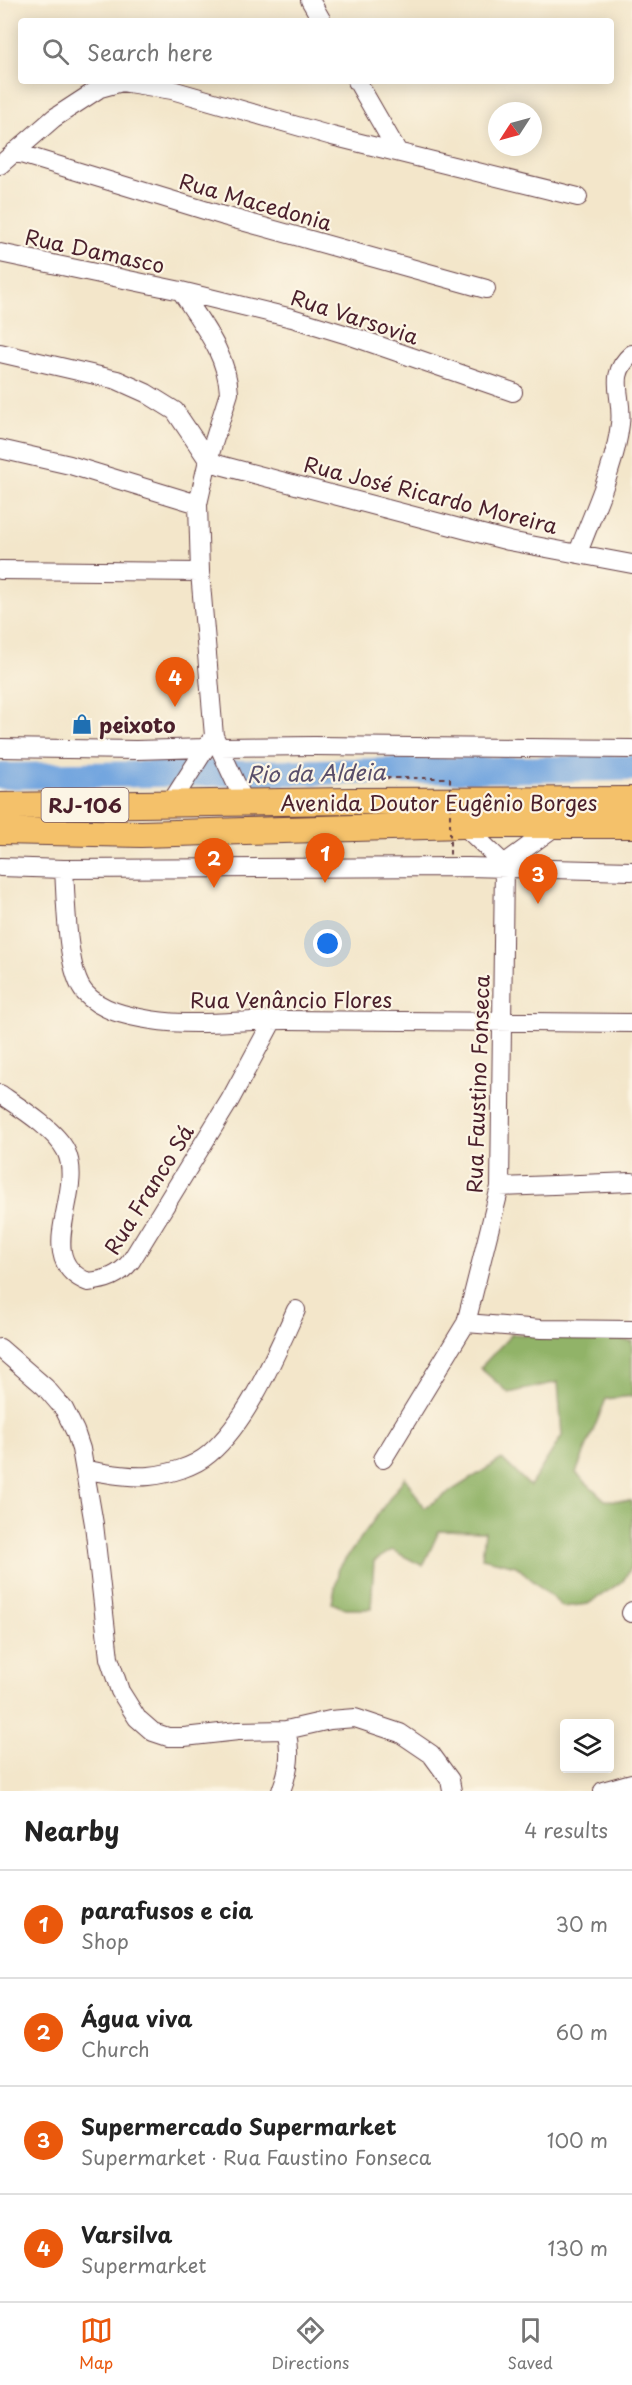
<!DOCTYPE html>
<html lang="en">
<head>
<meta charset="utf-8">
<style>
  body { margin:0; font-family:"Playpen Sans",sans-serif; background:#f2f2f2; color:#222 }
  .controls { position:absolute; right:18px; bottom:18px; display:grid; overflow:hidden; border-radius:6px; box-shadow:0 3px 15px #0003 }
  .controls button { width:54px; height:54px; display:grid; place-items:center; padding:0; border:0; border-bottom:2px solid #e0e0e0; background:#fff; color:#222; font:30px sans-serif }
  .compass { position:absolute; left:488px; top:102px; width:54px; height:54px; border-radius:50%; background:#fff; box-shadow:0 3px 15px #0003; rotate:234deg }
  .you { position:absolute; left:328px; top:944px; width:21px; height:21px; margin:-15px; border:4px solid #fff; border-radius:50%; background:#1a73e8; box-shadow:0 0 0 9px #1a73e833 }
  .badge { display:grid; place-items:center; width:39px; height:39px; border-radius:50%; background:#ea580c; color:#fff; font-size:20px; font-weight:700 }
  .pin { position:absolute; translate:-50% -50px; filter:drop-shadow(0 2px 3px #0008) }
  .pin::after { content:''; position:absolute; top:32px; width:21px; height:18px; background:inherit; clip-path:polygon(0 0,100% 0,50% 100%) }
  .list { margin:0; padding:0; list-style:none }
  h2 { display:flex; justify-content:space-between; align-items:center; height:78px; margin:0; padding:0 24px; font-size:26px }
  h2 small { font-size:20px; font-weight:400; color:#767676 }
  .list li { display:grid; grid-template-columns:39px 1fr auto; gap:18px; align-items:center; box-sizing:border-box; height:108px; padding:0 24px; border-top:2px solid #e0e0e0 }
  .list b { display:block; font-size:22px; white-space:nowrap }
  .list p { margin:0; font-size:20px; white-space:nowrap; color:#767676 }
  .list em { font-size:20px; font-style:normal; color:#767676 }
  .icon { flex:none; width:33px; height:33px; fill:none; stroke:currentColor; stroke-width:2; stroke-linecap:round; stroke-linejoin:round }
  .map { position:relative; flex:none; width:632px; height:1791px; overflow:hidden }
  .search { position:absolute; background:#fff; box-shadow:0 3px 15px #0003; left:18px; right:18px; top:18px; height:66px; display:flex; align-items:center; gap:15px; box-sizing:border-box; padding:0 21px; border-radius:6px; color:#767676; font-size:22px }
  .sheet { height:510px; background:#fff }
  nav { display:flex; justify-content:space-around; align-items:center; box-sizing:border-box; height:84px; border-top:2px solid #e0e0e0; background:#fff; font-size:16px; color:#767676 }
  nav a { display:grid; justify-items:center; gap:3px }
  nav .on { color:#ea580c }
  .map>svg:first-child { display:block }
  .forest { fill:#91b367; stroke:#6e6949; stroke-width:1.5 }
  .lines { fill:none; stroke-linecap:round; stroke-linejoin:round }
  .river { stroke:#73a6df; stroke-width:26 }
  .minor-casing { stroke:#633d43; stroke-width:20 }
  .highway-casing { stroke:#633d43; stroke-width:28 }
  .path { stroke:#633d43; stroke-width:2; stroke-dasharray:4.5 4.5; stroke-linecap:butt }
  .minor { stroke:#fff; stroke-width:18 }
  .highway { stroke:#f4c16a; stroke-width:26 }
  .path-bridge { stroke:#633d43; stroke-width:2; stroke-dasharray:4.5 4.5; stroke-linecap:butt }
  .labels { text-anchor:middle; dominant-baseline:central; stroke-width:4.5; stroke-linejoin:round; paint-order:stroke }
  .shield { fill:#fcf5e5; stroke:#7f5f63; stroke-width:1.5 }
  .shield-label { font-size:20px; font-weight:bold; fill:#4a1f2b }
  .street-label { font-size:21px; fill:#4a1f2b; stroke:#fcf5e5 }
  .poi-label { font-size:21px; font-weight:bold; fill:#4a1f2b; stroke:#fcf5e5; text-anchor:start }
  .water-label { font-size:22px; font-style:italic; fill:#584e6a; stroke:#fcf5e5 }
</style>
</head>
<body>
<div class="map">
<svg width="632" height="1791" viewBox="0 0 632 1791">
  <rect width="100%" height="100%" fill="#fcf5e5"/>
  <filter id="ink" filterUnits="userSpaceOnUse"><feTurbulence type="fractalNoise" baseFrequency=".0167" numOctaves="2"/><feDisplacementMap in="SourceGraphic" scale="12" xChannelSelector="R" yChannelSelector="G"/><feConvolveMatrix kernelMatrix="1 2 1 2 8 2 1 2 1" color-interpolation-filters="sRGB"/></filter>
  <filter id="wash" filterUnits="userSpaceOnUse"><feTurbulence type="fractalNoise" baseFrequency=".008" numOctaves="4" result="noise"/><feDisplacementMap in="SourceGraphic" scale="24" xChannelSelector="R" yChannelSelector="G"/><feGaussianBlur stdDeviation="1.35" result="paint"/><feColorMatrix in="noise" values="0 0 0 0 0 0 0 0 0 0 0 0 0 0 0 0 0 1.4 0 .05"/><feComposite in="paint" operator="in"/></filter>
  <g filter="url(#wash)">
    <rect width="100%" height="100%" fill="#f3e6ca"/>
    <path class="forest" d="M512,1334L632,1341V1396L606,1399L576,1473L605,1500L632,1501V1566L623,1581L588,1604L563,1607L516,1566L482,1558L485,1532L439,1531L423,1566L392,1550L374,1561L371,1609H346L332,1603L339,1568L405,1477L424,1508L502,1459L530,1486L562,1436L558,1382L509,1393L480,1368Z"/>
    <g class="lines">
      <path class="river" d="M0,776L632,768"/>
    </g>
  </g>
  <g filter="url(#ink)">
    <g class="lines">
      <g class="minor-casing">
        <path id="minor" d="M310,0L322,21
          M357,81L398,152
          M14,152L224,216L486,289
          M0,165L54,118L100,88L122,82L172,90L332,136L578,197
          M0,253L181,291L292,318L351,336L513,392
          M181,291C201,323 227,353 229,393L208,460L198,504L200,572L214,736L245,803
          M0,353L117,380L146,393L175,411L208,460
          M0,449L70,465L198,504
          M208,460L220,465L509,541L632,564
          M578,553C593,512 615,468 620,424C624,396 606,376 632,354
          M0,570L200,572
          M219,747L314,746L632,749
          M0,748L136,750L206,748
          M170,804L211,740
          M504,864L556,826
          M0,867L64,869L468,867L632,871
          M64,869C66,898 66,972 85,993C101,1011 128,1016 151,1020C195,1027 242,1020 287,1020C402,1022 517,1023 632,1023
          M0,1094C19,1107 56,1130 66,1151C86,1193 31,1259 88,1282C106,1280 119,1276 131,1261L230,1100L273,1020
          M500,1187L632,1182
          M466,1323L541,1329L632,1330
          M0,1348L45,1387L64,1409L75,1431L81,1449L94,1524L109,1658L120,1691L137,1718L153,1732L168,1737H184L238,1731L286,1730L330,1720L355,1718L400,1733L431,1754L450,1780L452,1791
          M383,1459L466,1323L500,1187L504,864L463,825
          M86,1470C106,1473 129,1478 149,1476C169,1474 194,1467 209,1454C248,1421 275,1356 296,1310
          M631,1613L632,1611
          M281,1791C289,1770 292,1752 286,1730
          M603,1791L632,1783"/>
      </g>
      <g class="highway-casing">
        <path id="highway" d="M0,806L351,801L632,800
          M0,831L141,834L463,825H632"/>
      </g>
      <path class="path" d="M319,783V778H450"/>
      <use href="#minor" class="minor"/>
      <use href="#highway" class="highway"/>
      <path class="path-bridge" d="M450,778V855"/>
    </g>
  </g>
  <defs>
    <g id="shop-bare" transform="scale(1.62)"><path d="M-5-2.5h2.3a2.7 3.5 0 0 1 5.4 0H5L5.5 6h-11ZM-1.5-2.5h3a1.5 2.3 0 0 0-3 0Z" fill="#1f6fb2" stroke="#fcf5e5" stroke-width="2.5" paint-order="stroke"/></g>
  </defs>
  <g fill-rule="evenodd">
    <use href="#shop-bare" x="82" y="724"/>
  </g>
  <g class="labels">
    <rect class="shield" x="41.5" y="788" width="87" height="34" rx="4.5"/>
    <g class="shield-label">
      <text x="85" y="805">RJ-106</text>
    </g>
    <g class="street-label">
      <text transform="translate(256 201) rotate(16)">Rua Macedonia</text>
      <text transform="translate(95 250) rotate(12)">Rua Damasco</text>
      <text transform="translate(355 316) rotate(18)">Rua Varsovia</text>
      <text transform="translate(431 494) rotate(14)">Rua José Ricardo Moreira</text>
      <text x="439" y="802">Avenida Doutor Eugênio Borges</text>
      <text x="291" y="999">Rua Venâncio Flores</text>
      <text transform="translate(477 1084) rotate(-88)">Rua Faustino Fonseca</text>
      <text transform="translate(148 1189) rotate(-58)">Rua Franco Sá</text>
    </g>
    <g class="poi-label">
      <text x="99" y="724">peixoto</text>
    </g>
    <g class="water-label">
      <text transform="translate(316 772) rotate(-1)">Rio da Aldeia</text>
    </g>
  </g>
</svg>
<div class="controls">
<button><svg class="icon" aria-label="layers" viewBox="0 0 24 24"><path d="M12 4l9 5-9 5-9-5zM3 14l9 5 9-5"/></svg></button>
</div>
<svg class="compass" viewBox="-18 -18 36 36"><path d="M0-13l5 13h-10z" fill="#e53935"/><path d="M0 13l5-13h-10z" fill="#767676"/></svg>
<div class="you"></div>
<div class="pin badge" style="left:325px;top:883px">1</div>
<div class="pin badge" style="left:214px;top:888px">2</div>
<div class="pin badge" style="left:538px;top:904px">3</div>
<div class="pin badge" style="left:175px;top:707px">4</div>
<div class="search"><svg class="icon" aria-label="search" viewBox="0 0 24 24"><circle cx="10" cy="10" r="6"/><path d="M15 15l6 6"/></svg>Search here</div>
</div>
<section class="sheet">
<h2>Nearby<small>4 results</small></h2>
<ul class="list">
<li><span class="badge">1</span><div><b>parafusos e cia</b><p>Shop</p></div><em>30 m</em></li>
<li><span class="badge">2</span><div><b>Água viva</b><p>Church</p></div><em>60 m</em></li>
<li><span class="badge">3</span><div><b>Supermercado Supermarket</b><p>Supermarket · Rua Faustino Fonseca</p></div><em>100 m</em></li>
<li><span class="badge">4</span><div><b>Varsilva</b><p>Supermarket</p></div><em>130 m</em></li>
</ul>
</section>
<nav>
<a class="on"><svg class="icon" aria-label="map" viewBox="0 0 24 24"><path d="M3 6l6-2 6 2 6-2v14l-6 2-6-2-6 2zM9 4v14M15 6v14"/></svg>Map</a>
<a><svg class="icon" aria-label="directions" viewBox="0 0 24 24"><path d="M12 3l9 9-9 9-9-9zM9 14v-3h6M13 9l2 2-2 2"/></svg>Directions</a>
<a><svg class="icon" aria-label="saved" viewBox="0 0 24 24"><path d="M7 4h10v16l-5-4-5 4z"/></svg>Saved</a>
</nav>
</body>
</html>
